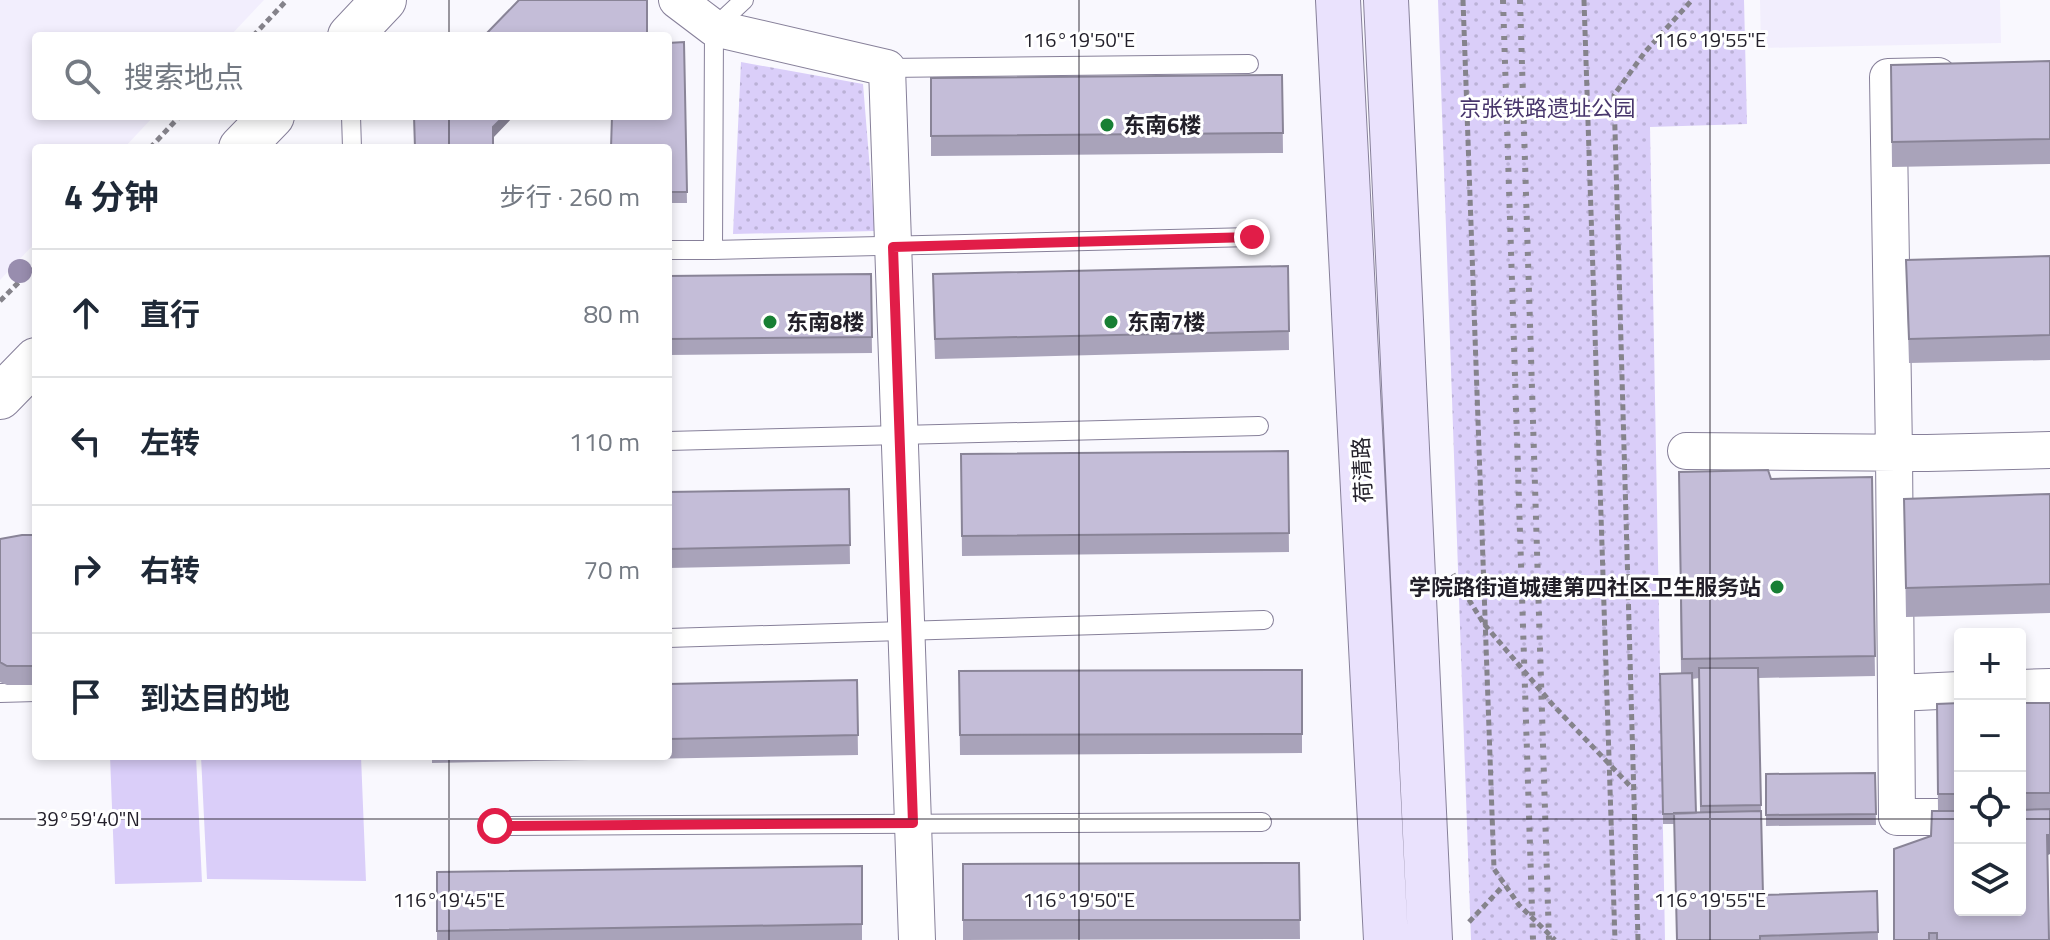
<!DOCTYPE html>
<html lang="zh">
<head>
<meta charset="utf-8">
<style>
  body { margin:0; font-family:"Titillium Web","Noto Sans SC",sans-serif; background:#f6f6f7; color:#1f2937 }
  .controls { position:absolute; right:24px; bottom:24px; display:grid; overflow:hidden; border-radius:8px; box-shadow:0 4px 12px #0003 }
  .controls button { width:72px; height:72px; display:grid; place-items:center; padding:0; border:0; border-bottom:2px solid #e0e1e3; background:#fff; color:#1f2937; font:40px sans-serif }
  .stop { position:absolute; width:24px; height:24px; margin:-18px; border:6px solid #e11d48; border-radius:50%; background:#fff }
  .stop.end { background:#e11d48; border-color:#fff; box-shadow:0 2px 8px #0008 }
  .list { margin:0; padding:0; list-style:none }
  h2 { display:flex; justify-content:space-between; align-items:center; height:104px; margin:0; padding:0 32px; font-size:34px }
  h2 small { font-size:26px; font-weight:400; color:#747a83 }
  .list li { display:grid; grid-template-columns:52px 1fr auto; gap:24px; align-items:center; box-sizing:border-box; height:128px; padding:0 32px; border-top:2px solid #e0e1e3 }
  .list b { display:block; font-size:30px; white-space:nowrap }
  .list em { font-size:26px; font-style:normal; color:#747a83 }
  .icon { flex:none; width:44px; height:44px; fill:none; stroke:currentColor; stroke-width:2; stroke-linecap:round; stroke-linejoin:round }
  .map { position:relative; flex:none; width:2050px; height:940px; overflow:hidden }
  .search { position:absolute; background:#fff; box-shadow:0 4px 12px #0003; left:32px; top:32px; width:640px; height:88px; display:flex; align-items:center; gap:20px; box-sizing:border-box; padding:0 28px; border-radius:8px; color:#747a83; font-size:30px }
  .panel { position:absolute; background:#fff; box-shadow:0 4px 12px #0003; left:32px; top:144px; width:640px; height:616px; border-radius:8px }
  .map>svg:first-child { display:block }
  .built { fill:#f2eefd }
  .green { fill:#dacef9 }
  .park { fill:url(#park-dots) }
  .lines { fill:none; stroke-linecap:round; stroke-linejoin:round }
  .service-casing { stroke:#87809a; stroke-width:20 }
  .minor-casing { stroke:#87809a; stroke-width:38 }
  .tertiary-casing { stroke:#87809a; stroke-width:46 }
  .secondary-casing { stroke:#87809a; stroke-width:46 }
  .path { stroke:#85838b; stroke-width:5; stroke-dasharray:6 4; stroke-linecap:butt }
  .service { stroke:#fff; stroke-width:18 }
  .minor { stroke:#fff; stroke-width:36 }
  .tertiary { stroke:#fff; stroke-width:44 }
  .secondary { stroke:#eae2fd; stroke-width:44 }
  .rail { stroke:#88868e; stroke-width:6; stroke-dasharray:4 8; stroke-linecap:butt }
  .tree { fill:#988dae }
  .wall { fill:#a9a3ba; fill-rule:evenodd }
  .shaded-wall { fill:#898497 }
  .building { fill:#c4bdd8; stroke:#898497; stroke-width:2 }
  .route { stroke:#e11d48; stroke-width:10 }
  .ticks { fill:none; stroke:#23202a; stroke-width:2; stroke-opacity:0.45 }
  .poi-dot { fill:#177f34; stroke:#fff; stroke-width:3 }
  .labels { text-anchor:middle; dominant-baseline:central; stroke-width:6; stroke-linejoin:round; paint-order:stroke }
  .park-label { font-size:22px; fill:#48366c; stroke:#fff }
  .poi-label { font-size:22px; font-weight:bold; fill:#23202a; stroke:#fff; text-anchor:start }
  .street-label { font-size:22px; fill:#23202a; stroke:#fff }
  .ticks-label { font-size:20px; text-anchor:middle; fill:#23202a; stroke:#fff; stroke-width:6; stroke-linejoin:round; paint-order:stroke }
</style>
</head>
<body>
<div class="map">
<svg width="2050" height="940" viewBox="0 0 2050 940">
  <defs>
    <pattern id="park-dots" width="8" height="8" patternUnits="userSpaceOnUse" patternTransform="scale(2)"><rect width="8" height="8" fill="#dacef9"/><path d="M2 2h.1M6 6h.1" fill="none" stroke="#bbb1d6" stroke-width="1.8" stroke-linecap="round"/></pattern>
  </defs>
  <rect width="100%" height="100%" fill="#f9f8fe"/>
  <path class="built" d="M0,0H264L230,36H36V116H154L124,148H36V242L0,280Z
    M1760,0H2000L2001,43L1761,48Z"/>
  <path class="green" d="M110,756H196L202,882L115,884Z
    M201,756H361L366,881L207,879Z"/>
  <path class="park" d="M1438,0H1744L1747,124L1650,127L1665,940H1471Z
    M741,62L863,84L875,231L733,234Z"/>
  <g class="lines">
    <g class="service-casing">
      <path id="service" d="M887,68L1249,64
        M351,116L352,148
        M668,250H713L714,28L744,0
        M713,250L1252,237
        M668,441L1259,426
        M668,638L1264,620
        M0,693L36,692
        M495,826L1262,822"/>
    </g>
    <g class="minor-casing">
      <path id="minor" d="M677,0L714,28L887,68L917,940
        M1938,76L1888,77L1894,453L1897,817H1960
        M1686,451L1927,453L2050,450
        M2020,688L2050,687
        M1896,693L1960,690"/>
    </g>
    <g class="tertiary-casing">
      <path id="tertiary" d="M350,36L384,0
        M241,148L272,116
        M0,397L36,360"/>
    </g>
    <g class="secondary-casing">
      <path id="secondary" d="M1338,0L1386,940
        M1386,0L1430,940"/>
    </g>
    <path class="path" d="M1463,0L1494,869L1519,905L1555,940
      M1584,0L1615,940
      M253,36L287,0
      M150,148L180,116
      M0,301L36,265
      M1453,574L1484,624L1553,705L1633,789
      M1469,922L1504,885
      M1638,940L1614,95L1645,52L1692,0"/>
    <use href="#service" class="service"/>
    <use href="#minor" class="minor"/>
    <use href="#tertiary" class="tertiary"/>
    <use href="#secondary" class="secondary"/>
    <path class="rail" d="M1503,0L1533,940
      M1520,0L1549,940"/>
  </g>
  <circle class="tree" cx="20" cy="271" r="12"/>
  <path class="wall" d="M684,42L687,203H668V148Z
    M2050,61V164L1892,167L1891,65Z
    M1282,75L1283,153L931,156V78Z
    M2050,256V360L1909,363L1906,260Z
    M1288,266L1289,350L935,359L933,293Z
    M871,274L872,353L668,355V276Z
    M1288,451L1289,552L962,556L961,454Z
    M1679,472L1771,479L1872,477L1875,676L1758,678L1763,895L1877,891L1878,940H1677L1674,824H1663L1660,674L1681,673ZM1699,678L1700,813H1696L1692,679Z
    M849,489L850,564L668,568V492Z
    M2050,494V613L1906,617L1904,499Z
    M36,535V685H7L0,682V539Z
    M1302,670V753L960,755L959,671Z
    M857,680L858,755L432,763V756H668V684Z
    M1960,703V910H2020V703H2050V854L2048,855L2049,940H1894L1931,836L1938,811L1937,704Z
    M1875,773L1876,825L1766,826V774Z
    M1299,863L1300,939L963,940V864Z
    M862,866V940H437V872Z"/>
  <path class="shaded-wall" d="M504,116H514L493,138V127Z
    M2047,835H2050V854L2047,855Z"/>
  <path class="building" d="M519,0H647V36H484Z
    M684,42L687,192H668V148H611L612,116H668V43Z
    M2050,61V139L1892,142L1891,65Z
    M1282,75L1283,133L931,136V78Z
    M414,116H504L493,127V148H415Z
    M2050,256V335L1909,339L1906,260Z
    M1288,266L1289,331L935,339L933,274Z
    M871,274L872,337L668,339V276Z
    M1288,451L1289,533L962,536L961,454Z
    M1768,470L1771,479L1872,477L1875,656L1682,659L1679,472Z
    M849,489L850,545L668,549V492Z
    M2050,494V584L1906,588L1904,499Z
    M22,535H36V666H7L0,662V539Z
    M1699,668H1758L1761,805L1701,806Z
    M1302,670V734L960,735L959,671Z
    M1692,673L1696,813L1663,814L1660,674Z
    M857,680L858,735L668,739V684Z
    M1960,703V794H1938L1937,704Z
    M2020,703H2050V793H2020Z
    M1875,773L1876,814L1766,815V774Z
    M2050,809V835H2047L2049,940H1937V933H1929V940H1894V849L1931,836L1932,811H1960V910H2020V810Z
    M1761,811L1763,895L1877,891L1878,932L1760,936V940H1677L1674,813Z
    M1299,863L1300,920H963V864Z
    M862,866V924L437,931V872Z"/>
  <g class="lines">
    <path class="route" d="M495,826L913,823L893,247L1252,237"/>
  </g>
  <path class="ticks" d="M449,0V36M1079,0V940M1710,0V940M449,116V148M449,756V940M0,819H1960M2020,819H2050"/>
  <g class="poi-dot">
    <circle cx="1107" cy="125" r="8"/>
    <circle cx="770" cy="322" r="8"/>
    <circle cx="1111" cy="322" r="8"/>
    <circle cx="1777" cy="587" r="8"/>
  </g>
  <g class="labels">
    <g class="park-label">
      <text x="1547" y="108">京张铁路遗址公园</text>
    </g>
    <g class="poi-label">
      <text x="1123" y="125">东南6楼</text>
      <text x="786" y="322">东南8楼</text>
      <text x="1127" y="322">东南7楼</text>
      <text x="1761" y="587" text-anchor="end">学院路街道城建第四社区卫生服务站</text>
    </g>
    <g class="street-label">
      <text transform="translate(1362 470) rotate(-93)">荷清路</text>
    </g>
  </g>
  <g class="ticks-label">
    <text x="1079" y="47">116°19'50"E</text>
    <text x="1710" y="47">116°19'55"E</text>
    <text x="88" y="826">39°59'40"N</text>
    <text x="449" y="907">116°19'45"E</text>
    <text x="1079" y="907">116°19'50"E</text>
    <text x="1710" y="907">116°19'55"E</text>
  </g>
</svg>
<div class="controls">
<button>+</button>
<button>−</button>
<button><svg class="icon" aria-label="locate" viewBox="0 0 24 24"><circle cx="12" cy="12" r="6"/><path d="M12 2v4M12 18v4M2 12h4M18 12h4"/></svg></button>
<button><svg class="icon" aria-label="layers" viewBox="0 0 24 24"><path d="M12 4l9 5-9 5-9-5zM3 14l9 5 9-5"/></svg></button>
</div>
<div class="stop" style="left:495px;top:826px"></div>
<div class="stop end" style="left:1252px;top:237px"></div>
<div class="search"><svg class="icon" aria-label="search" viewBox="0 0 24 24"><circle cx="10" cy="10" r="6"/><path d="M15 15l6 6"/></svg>搜索地点</div>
<section class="panel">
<h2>4 分钟<small>步行 · 260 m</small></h2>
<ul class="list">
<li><svg class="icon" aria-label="ahead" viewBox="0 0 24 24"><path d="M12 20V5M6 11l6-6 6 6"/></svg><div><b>直行</b></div><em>80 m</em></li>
<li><svg class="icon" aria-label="left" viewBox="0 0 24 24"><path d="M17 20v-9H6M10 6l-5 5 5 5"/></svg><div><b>左转</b></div><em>110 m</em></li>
<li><svg class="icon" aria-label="right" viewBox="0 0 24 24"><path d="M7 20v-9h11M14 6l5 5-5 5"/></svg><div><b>右转</b></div><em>70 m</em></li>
<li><svg class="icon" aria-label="arrive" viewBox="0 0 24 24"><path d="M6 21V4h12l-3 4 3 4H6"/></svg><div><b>到达目的地</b></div></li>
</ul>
</section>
</div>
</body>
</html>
